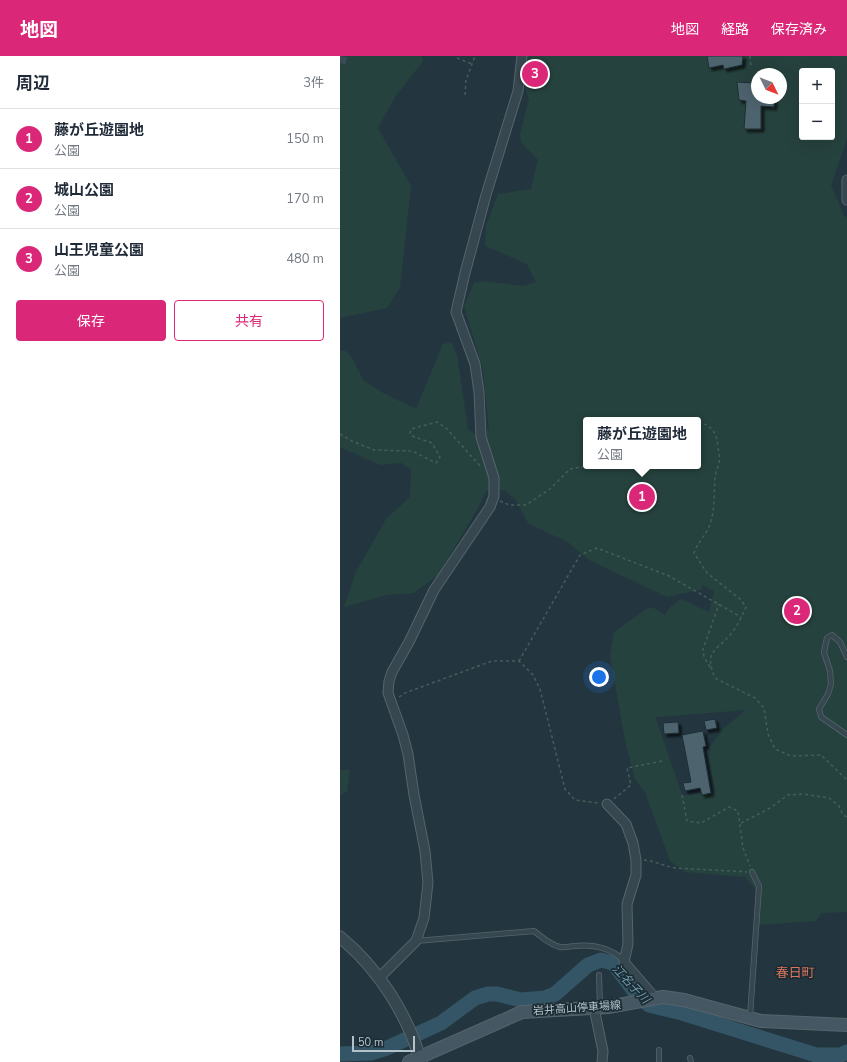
<!DOCTYPE html>
<html lang="ja">
<head>
<meta charset="utf-8">
<style>
  body { margin:0; font-family:"Nunito Sans","Noto Sans JP",sans-serif; background:#f6f6f7; color:#1f2937 }
  .controls { position:absolute; right:12px; top:12px; display:grid; overflow:hidden; border-radius:4px; box-shadow:0 4px 16px #0002 }
  .controls button { width:36px; height:36px; display:grid; place-items:center; padding:0; border:0; border-bottom:1px solid #e0e1e3; background:#fff; color:#1f2937; font:20px sans-serif }
  .compass { position:absolute; left:411px; top:12px; width:36px; height:36px; border-radius:50%; background:#fff; box-shadow:0 4px 16px #0002; rotate:133deg }
  .scale { position:absolute; left:12px; bottom:10px; width:63px; box-sizing:border-box; padding-left:4px; border:2px solid #b3c2ca; border-top:0; font-size:11px; line-height:14px; white-space:nowrap; color:#b3c2ca; -webkit-text-stroke:3px #1c2c34; paint-order:stroke }
  .you { position:absolute; left:259px; top:621px; width:14px; height:14px; margin:-10px; border:3px solid #fff; border-radius:50%; background:#1a73e8; box-shadow:0 0 0 6px #1a73e833 }
  .badge { display:grid; place-items:center; width:26px; height:26px; border-radius:50%; background:#db2777; color:#fff; font-size:13px; font-weight:700 }
  .pin { position:absolute; translate:-50% -50%; border:2px solid #fff; box-shadow:0 1px 4px #0006 }
  .popup { position:absolute; left:243px; top:361px; width:118px; height:52px; box-sizing:border-box; display:grid; place-content:center; border-radius:4px; background:#fff; filter:drop-shadow(0 1px 3px #0005); font-size:13px; white-space:nowrap; color:#747a83 }
  .popup b { font-size:15px; color:#1f2937 }
  .popup::after { content:''; position:absolute; left:50%; top:100%; margin-left:-8px; border:8px solid transparent; border-top-color:#fff }
  .list { margin:0; padding:0; list-style:none }
  h2 { display:flex; justify-content:space-between; align-items:center; height:52px; margin:0; padding:0 16px; font-size:17px }
  h2 small { font-size:13px; font-weight:400; color:#747a83 }
  .list li { display:grid; grid-template-columns:26px 1fr auto; gap:12px; align-items:center; box-sizing:border-box; height:60px; padding:0 16px; border-top:1px solid #e0e1e3 }
  .list b { display:block; font-size:15px; white-space:nowrap }
  .list p { margin:0; font-size:13px; white-space:nowrap; color:#747a83 }
  .list em { font-size:13px; font-style:normal; color:#747a83 }
  .actions { display:flex; gap:8px; padding:12px 16px }
  .actions a { flex:1; padding:9px 0; border:1px solid #db2777; border-radius:4px; text-align:center; font-size:14px; color:#db2777 }
  .actions .main { background:#db2777; color:#fff }
  .map { position:relative; flex:none; width:507px; height:1006px; overflow:hidden }
  header { display:flex; align-items:center; gap:24px; box-sizing:border-box; height:56px; padding:0 20px; background:#db2777; color:#fff }
  header strong { font-size:19px }
  nav { display:flex; gap:22px; margin-inline-start:auto; font-size:14px }
  main { display:flex }
  aside { flex:1; background:#fff }
  .map>svg:first-child { display:block }
  .green { fill:#26423e; fill-rule:evenodd }
  .lines { fill:none; stroke-linecap:round; stroke-linejoin:round }
  .river { stroke:#345565; stroke-width:15 }
  .building { fill:#4d636d; stroke:#1e2e36; filter:url(#shadow) }
  .tertiary-tunnel { stroke:#394b54; stroke-width:11; stroke-dasharray:11 5.5; stroke-linecap:butt }
  .service-casing { stroke:#55656d; stroke-width:6 }
  .minor-casing { stroke:#55656d; stroke-width:11 }
  .tertiary-casing { stroke:#55656d; stroke-width:13 }
  .secondary-casing { stroke:#55656d; stroke-width:14 }
  .path { stroke:#455e5b; stroke-width:1.5; stroke-dasharray:3 3; stroke-linecap:butt }
  .service { stroke:#37474f; stroke-width:4.5 }
  .minor { stroke:#37474f; stroke-width:9 }
  .tertiary { stroke:#37474f; stroke-width:11 }
  .secondary { stroke:#455762; stroke-width:12 }
  .labels { text-anchor:middle; dominant-baseline:central; stroke-width:3.5; stroke-linejoin:round; paint-order:stroke }
  .street-label { font-size:11px; fill:#b3c2ca; stroke:#1c2c34 }
  .water-label { font-size:12px; font-style:italic; fill:#719baf; stroke:#1c2c34 }
  .quarter-label { font-size:13px; fill:#db755d; stroke:#1c2c34 }
</style>
</head>
<body>
<header>
<strong>地図</strong>
<nav><a>地図</a><a>経路</a><a>保存済み</a></nav>
</header>
<main>
<aside>
<h2>周辺<small>3件</small></h2>
<ul class="list">
<li><span class="badge">1</span><div><b>藤が丘遊園地</b><p>公園</p></div><em>150 m</em></li>
<li><span class="badge">2</span><div><b>城山公園</b><p>公園</p></div><em>170 m</em></li>
<li><span class="badge">3</span><div><b>山王児童公園</b><p>公園</p></div><em>480 m</em></li>
</ul>
<div class="actions"><a class="main">保存</a><a>共有</a></div>
</aside>
<div class="map">
<svg width="507" height="1006" viewBox="0 0 507 1006">
  <defs>
    <filter id="shadow"><feDropShadow dx="3" dy="3" stdDeviation="1" flood-color="#0009"/></filter>
  </defs>
  <rect width="100%" height="100%" fill="#23363f"/>
  <path class="green" d="M0,0H82L83,5L55,41L38,72L71,130L60,232L47,252L0,262Z
    M176,0H507V83L491,129L504,160L507,161V856L481,857L476,865L417,869L421,840L405,821L345,816L330,805L305,736L295,723L285,684L270,599L274,576L306,553L312,551L325,559L328,553L341,543L369,556L374,535L361,528L363,533L327,541L249,504L229,487L188,467L176,444L165,434L146,435L138,452L98,519L74,537L47,539L4,551L16,516L46,463L70,441L71,413L61,407L40,409L0,391V295H6L13,303L23,324L43,337L76,353L103,288L111,286L117,299L128,373L138,381L149,373L143,314L124,250L134,227L141,225L183,230L196,226L187,208L145,190L146,170L158,138L191,133L198,104L181,86L180,78L189,43L176,4ZM462,15H492V81H462ZM417,18H441V42H417ZM246,364H358V410H246ZM406,654L384,672L367,694L375,736L342,739L315,660L318,661Z
    M0,714H10L7,736L0,739Z"/>
  <g class="lines">
    <path class="river" d="M0,998L31,997L47,992L101,967L135,942L148,938H157L181,944L205,942L215,938L248,909L261,904L273,907L298,940L309,949L342,957L476,999H501L507,996"/>
  </g>
  <path class="building" d="M367,0H403L402,9L384,13L383,9L369,12Z
    M397,26L415,27L417,29V42H434V51L421,50V73H404L406,45L399,44Z
    M375,663L377,672L366,674L364,665Z
    M338,666L339,677L324,678L323,667Z
    M363,675L366,690L363,691L371,737L362,739L360,732L345,735L343,727L351,726L342,679Z"/>
  <g class="lines">
    <path class="tertiary-tunnel" d="M0,7L2,0"/>
    <g class="service-casing">
      <path id="service" d="M507,601L500,586L492,579L487,582L484,596L490,615L491,628L488,638L479,653L481,661L507,679
        M76,885L194,875C202,881 210,889 220,891C225,892 230,890 235,890C253,888 272,892 284,905
        M259,919L260,950
        M410,960L419,830L412,816
        M350,1002L351,1006
        M319,1006V994"/>
    </g>
    <g class="minor-casing">
      <path id="minor" d="M507,124V144
        M267,748L286,768L293,787L296,804V819L287,848L288,888L284,906L315,942
        M39,922L76,885L84,862L88,827L85,795L74,739L68,698L63,679L48,637L49,625L52,616L69,586L94,534L150,451L154,440V422L141,381L139,336L135,308L116,256L125,217L146,139L178,35L182,0
        M254,952L263,995L262,1006"/>
    </g>
    <g class="tertiary-casing">
      <path id="tertiary" d="M0,881C38,912 68,959 81,1006"/>
    </g>
    <g class="secondary-casing">
      <path id="secondary" d="M69,1006L182,956L268,951L323,941L344,944L421,965L507,969"/>
    </g>
    <path class="path" d="M410,0L411,10
      M117,2L132,8
      M125,39L126,24L135,0
      M358,366C373,370 377,377 378,392C379,397 380,402 379,407C378,412 375,417 375,422C374,436 375,451 371,465C367,480 358,484 354,497L367,517L400,543L406,551C402,560 397,571 390,579C375,596 364,595 375,622L415,642L424,652L428,678L435,693L451,700L481,699L507,724
      M0,378L12,385L34,394L72,395L96,407L100,401L92,387L72,380L70,377L71,373L97,366L106,372L141,411
      M248,410L260,412L284,410
      M160,445L169,449H186L210,433L230,413L246,410
      M179,605L240,499L257,492L329,520L401,561
      M370,611L364,601L363,593L379,548
      M59,641L65,637L152,605H179L193,619L200,633L225,733L235,744L258,747
      M342,739L347,765L361,767L389,751L398,755L403,792L410,810
      M274,743L291,729L287,712L322,705
      M401,767L430,752L448,739L463,738L489,742L499,750L503,759L507,761
      M304,804C316,805 325,811 337,812C360,814 384,814 407,816"/>
    <use href="#service" class="service"/>
    <use href="#minor" class="minor"/>
    <use href="#tertiary" class="tertiary"/>
    <use href="#secondary" class="secondary"/>
  </g>
  <g class="labels">
    <g class="street-label">
      <text transform="translate(237 952) rotate(-4)">岩井高山停車場線</text>
    </g>
    <g class="water-label">
      <text transform="translate(291 928) rotate(47)">江名子川</text>
    </g>
    <g class="quarter-label">
      <text x="455" y="917">春日町</text>
    </g>
  </g>
</svg>
<div class="controls">
<button>+</button>
<button>−</button>
</div>
<svg class="compass" viewBox="-18 -18 36 36"><path d="M0-13l5 13h-10z" fill="#e53935"/><path d="M0 13l5-13h-10z" fill="#747a83"/></svg>
<div class="scale">50 m</div>
<div class="you"></div>
<div class="pin badge" style="left:302px;top:441px">1</div>
<div class="popup"><b>藤が丘遊園地</b>公園</div>
<div class="pin badge" style="left:457px;top:555px">2</div>
<div class="pin badge" style="left:195px;top:18px">3</div>
</div>
</main>
</body>
</html>
